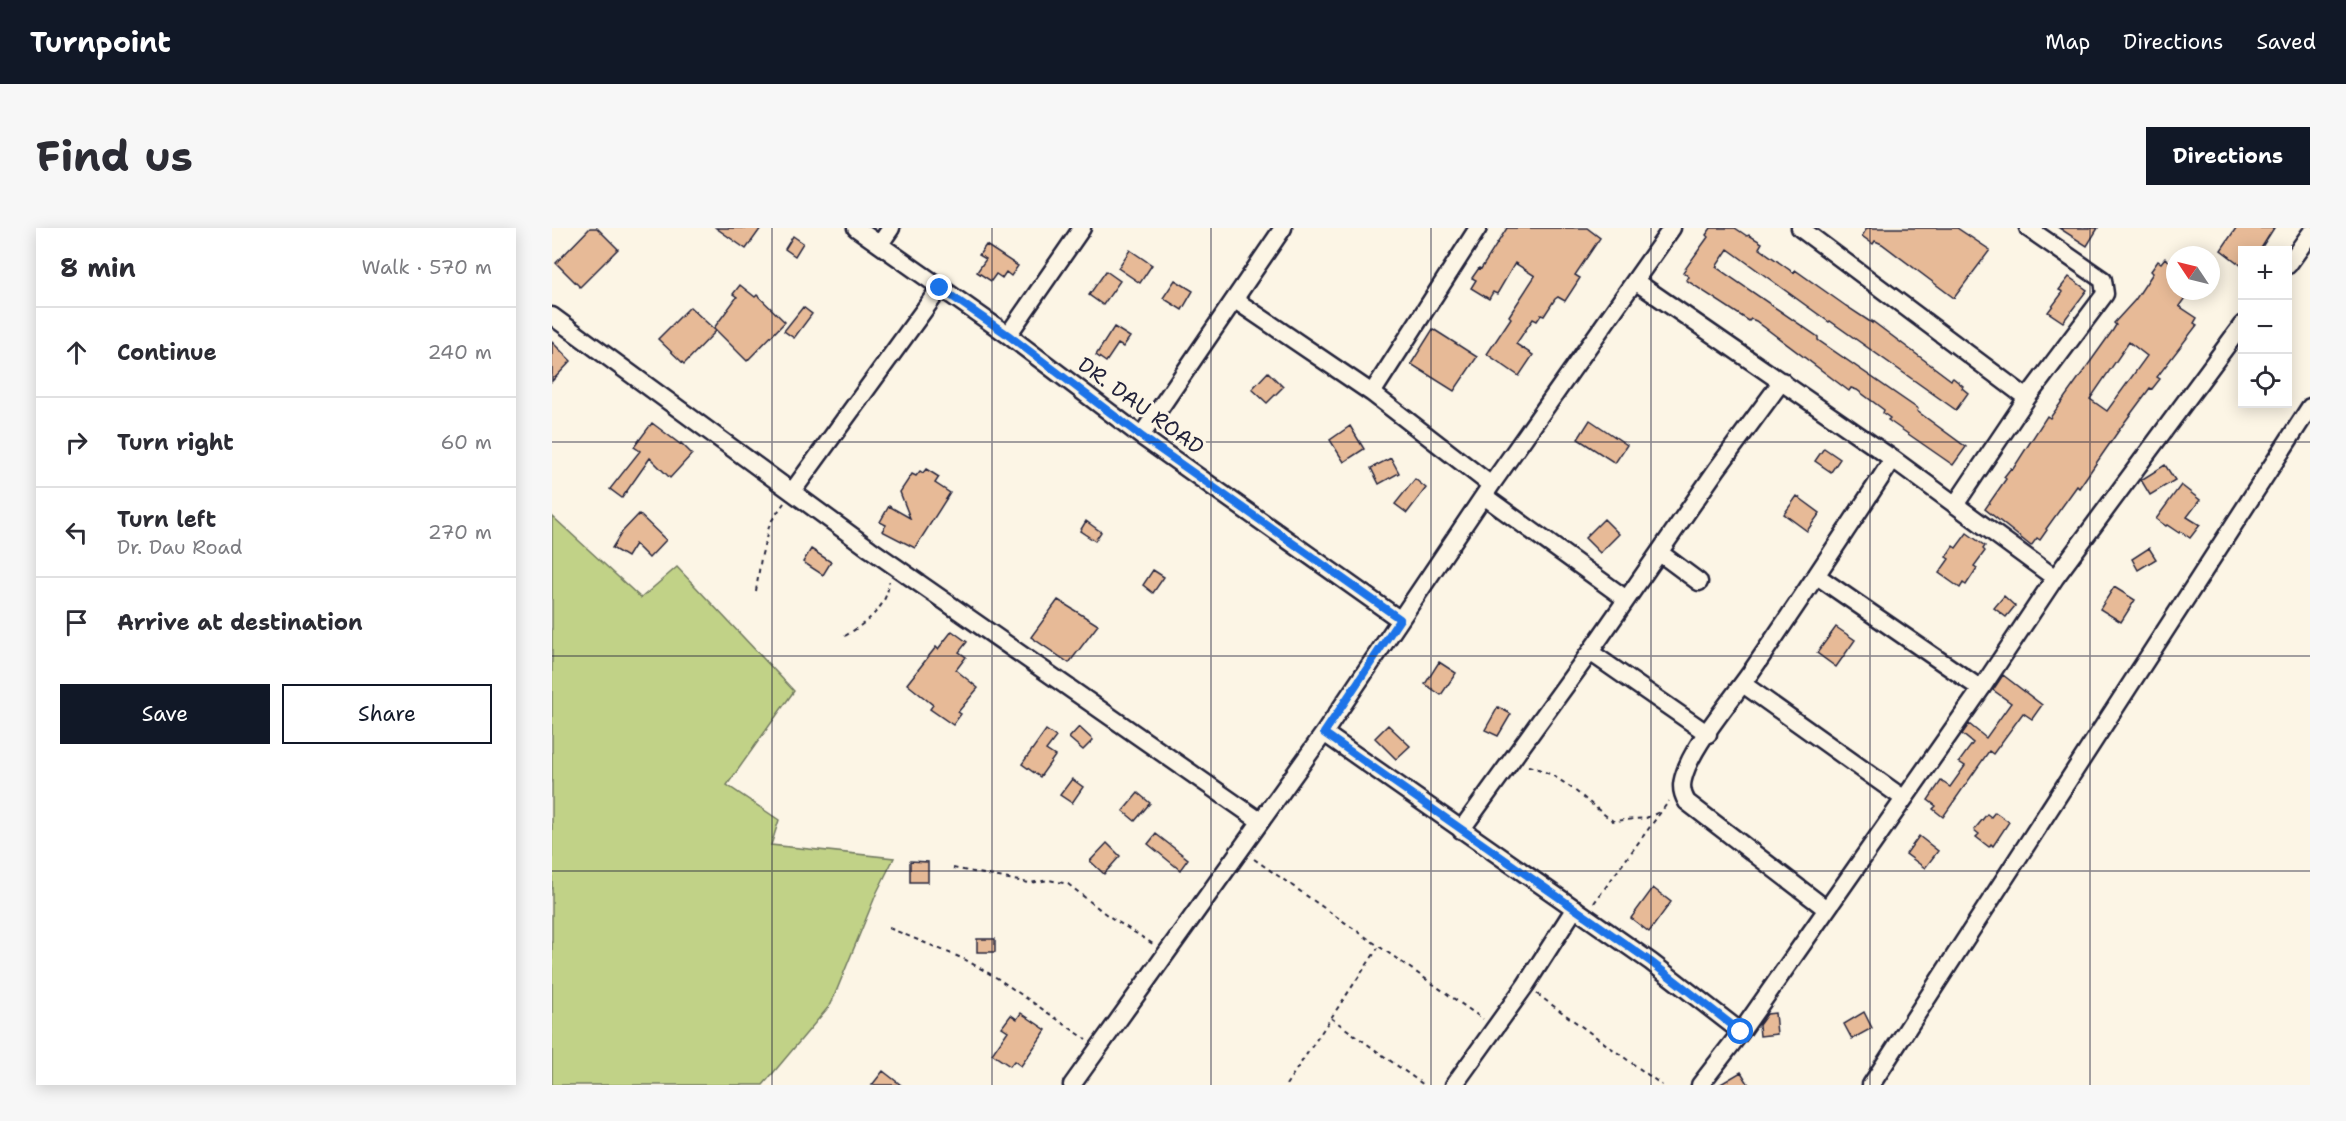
<!DOCTYPE html>
<html lang="en">
<head>
<meta charset="utf-8">
<style>
  body { margin:0; font-family:"Shantell Sans",sans-serif; background:#f7f7f7; color:#2b2b33 }
  .controls { position:absolute; right:18px; top:18px; display:grid; overflow:hidden; border-radius:0px; box-shadow:0 3px 15px #0003 }
  .controls button { width:54px; height:54px; display:grid; place-items:center; padding:0; border:0; border-bottom:2px solid #e1e1e2; background:#fff; color:#2b2b33; font:30px sans-serif }
  .compass { position:absolute; left:1614px; top:18px; width:54px; height:54px; border-radius:50%; background:#fff; box-shadow:0 3px 15px #0003; rotate:305deg }
  .stop { position:absolute; width:18px; height:18px; margin:-14px; border:4px solid #1a73e8; border-radius:50%; background:#fff }
  .stop.end { background:#1a73e8; border-color:#fff; box-shadow:0 2px 6px #0008 }
  .list { margin:0; padding:0; list-style:none }
  h2 { display:flex; justify-content:space-between; align-items:center; height:78px; margin:0; padding:0 24px; font-size:26px }
  h2 small { font-size:20px; font-weight:400; color:#7c7c81 }
  .list li { display:grid; grid-template-columns:39px 1fr auto; gap:18px; align-items:center; box-sizing:border-box; height:90px; padding:0 24px; border-top:2px solid #e1e1e2 }
  .list b { display:block; font-size:22px; white-space:nowrap }
  .list p { margin:0; font-size:20px; white-space:nowrap; color:#7c7c81 }
  .list em { font-size:20px; font-style:normal; color:#7c7c81 }
  .actions { display:flex; gap:12px; padding:18px 24px }
  .actions a { flex:1; padding:14px 0; border:2px solid #111827; border-radius:0px; text-align:center; font-size:21px; color:#111827 }
  .actions .main { background:#111827; color:#fff }
  .icon { flex:none; width:33px; height:33px; fill:none; stroke:currentColor; stroke-width:2; stroke-linecap:round; stroke-linejoin:round }
  .map { position:relative; flex:none; width:1758px; height:857px; overflow:hidden; border-radius:0px }
  header { display:flex; align-items:center; gap:36px; box-sizing:border-box; height:84px; padding:0 30px; background:#111827; color:#fff }
  header strong { font-size:28px }
  nav { display:flex; gap:33px; margin-inline-start:auto; font-size:21px }
  .intro { display:flex; align-items:center; justify-content:space-between; box-sizing:border-box; height:144px; padding:0 36px }
  h1 { margin:0; font-size:42px }
  .button { padding:15px 27px; border-radius:0px; background:#111827; color:#fff; font-size:21px; font-weight:700 }
  main { display:flex; gap:36px; padding:0 36px }
  aside { flex:1; background:#fff; border-radius:0px; box-shadow:0 3px 15px #0003 }
  .map>svg:first-child { display:block }
  .green { fill:#c1d287; stroke:#727a61; stroke-width:1.5 }
  .building { fill:#e7ba97; stroke:#22223b; stroke-width:1.5; fill-rule:evenodd }
  .lines { fill:none; stroke-linecap:round; stroke-linejoin:round }
  .street-casing { stroke:#22223b; stroke-width:21 }
  .path { stroke:#22223b; stroke-width:2; stroke-dasharray:4.5 4.5; stroke-linecap:butt }
  .street { stroke:#fcf5e5; stroke-width:16 }
  .route { stroke:#1a73e8; stroke-width:8 }
  .grid { fill:none; stroke:#22223b; stroke-width:1.5; stroke-opacity:0.55 }
  .labels { text-anchor:middle; dominant-baseline:central; stroke-width:6; stroke-linejoin:round; paint-order:stroke }
  .street-label { font-size:21px; fill:#22223b; stroke:#fcf5e5 }
</style>
</head>
<body>
<header>
<strong>Turnpoint</strong>
<nav><a>Map</a><a>Directions</a><a>Saved</a></nav>
</header>
<div class="intro"><h1>Find us</h1><a class="button">Directions</a></div>
<main>
<aside>
<h2>8 min<small>Walk · 570 m</small></h2>
<ul class="list">
<li><svg class="icon" aria-label="ahead" viewBox="0 0 24 24"><path d="M12 20V5M6 11l6-6 6 6"/></svg><div><b>Continue</b></div><em>240 m</em></li>
<li><svg class="icon" aria-label="right" viewBox="0 0 24 24"><path d="M7 20v-9h11M14 6l5 5-5 5"/></svg><div><b>Turn right</b></div><em>60 m</em></li>
<li><svg class="icon" aria-label="left" viewBox="0 0 24 24"><path d="M17 20v-9H6M10 6l-5 5 5 5"/></svg><div><b>Turn left</b><p>Dr. Dau Road</p></div><em>270 m</em></li>
<li><svg class="icon" aria-label="arrive" viewBox="0 0 24 24"><path d="M6 21V4h12l-3 4 3 4H6"/></svg><div><b>Arrive at destination</b></div></li>
</ul>
<div class="actions"><a class="main">Save</a><a>Share</a></div>
</aside>
<div class="map">
<svg width="1758" height="857" viewBox="0 0 1758 857">
  <rect width="100%" height="100%" fill="#fcf5e5"/>
  <filter id="ink" filterUnits="userSpaceOnUse"><feTurbulence type="fractalNoise" baseFrequency=".0167" numOctaves="2"/><feDisplacementMap in="SourceGraphic" scale="12" xChannelSelector="R" yChannelSelector="G"/><feConvolveMatrix kernelMatrix="1 2 1 2 8 2 1 2 1" color-interpolation-filters="sRGB"/></filter>
  <g filter="url(#ink)">
    <path class="green" d="M0,288L89,370L125,339L242,463L175,557L227,592L219,617L342,630L325,664L279,776L211,857H0Z"/>
    <path class="building" d="M38,0H45L66,21L28,59L4,35Z
      M164,0H209L194,21Z
      M955,0H1035L1048,10L1023,47L1028,50L1013,73L1006,69L1003,71L992,88L989,87L985,93L981,91L964,116L981,127L967,148L935,126L959,90L957,88L983,48L963,35L945,66L941,64L937,71L919,60L924,52L920,50L927,40L929,41Z
      M1159,0H1183L1195,8L1197,7L1210,15L1207,20L1242,45L1243,42L1294,78L1320,95V93L1399,152L1401,150L1411,158L1410,160L1416,165L1404,182L1278,93L1277,94L1176,21L1164,39L1266,109V112L1366,181L1365,183L1414,219L1401,237L1336,192L1338,190L1331,185L1332,182L1305,162L1299,160L1297,163L1204,93L1199,91L1197,93L1134,52L1137,49L1131,44L1156,9L1154,7Z
      M1315,0H1405L1438,22L1402,70L1330,16L1323,13L1321,16L1310,8Z
      M1507,0H1546L1535,18Z
      M1684,0H1722L1708,22H1690V38L1669,22Z
      M241,8L251,15L243,28L233,21Z
      M434,17L466,38L459,48L454,44L450,50L444,46L439,53L425,44L434,31L427,27Z
      M578,22L600,37L588,55L566,40Z
      M1613,30L1623,38V63H1638L1627,78L1645,90L1642,95L1645,97L1605,149L1608,151L1600,161L1598,160L1572,195L1527,260L1525,258L1494,301L1495,302L1488,312L1485,310L1479,318L1433,281L1454,251L1452,249L1459,240L1461,241L1495,188L1498,190L1561,102L1564,97L1562,95L1583,72L1601,45L1599,43L1606,33L1609,35ZM1577,114L1595,128L1555,183L1538,171Z
      M554,43L568,53L551,77L537,67Z
      M1517,49L1535,62L1511,94L1496,84L1511,64L1507,62Z
      M623,52L641,63L630,82L611,70Z
      M188,57L203,69L205,67L233,94L195,133L162,100L185,69L181,66Z
      M138,79L164,103L132,136L106,111Z
      M251,79L260,86L242,110L232,103Z
      M562,99L578,109L571,119L566,116L554,134L544,127Z
      M881,101L925,129L902,163L859,136Z
      M0,114L19,133L0,153Z
      M716,144L731,159L715,175L700,161Z
      M1038,192L1075,217L1063,235L1026,211Z
      M100,195L128,216L129,215L140,226L118,250L98,230L70,270L58,261L88,223L82,219Z
      M798,198L812,221L792,234L778,212Z
      M1272,220L1288,231L1279,244L1263,233Z
      M839,230L847,245L827,256L819,240Z
      M1613,237L1623,252L1598,267L1589,252Z
      M374,241L387,249L383,255L398,265L363,320L330,303L334,297L328,294L337,278L358,290L348,264L360,246L364,248L368,243L371,245Z
      M863,251L874,260L855,285L843,276Z
      M1629,257L1648,272L1635,289L1648,297L1638,310L1628,303L1627,305L1615,297L1614,298L1604,291Z
      M1245,268L1268,285L1255,303L1232,286Z
      M87,286L114,312L97,330L83,316L75,329L60,320L70,304Z
      M1052,291L1067,306L1048,325L1033,310Z
      M534,293L549,304L543,313L528,303Z
      M1415,305L1433,318L1431,321L1433,323L1422,338L1425,340L1414,357L1411,355L1408,360L1387,345L1397,331L1394,329L1401,318L1404,320Z
      M1597,320L1604,331L1586,342L1580,331Z
      M259,321L279,334L271,347L251,334Z
      M601,342L612,349L601,365L591,357Z
      M1562,359L1583,372L1569,394L1548,381Z
      M1452,368L1463,378L1454,389L1442,380Z
      M506,372L546,397L517,435L479,409Z
      M1284,399L1303,412L1284,439L1265,425Z
      M400,403L415,414L407,424L414,429L404,442L426,460L406,484L409,486L401,497L378,481L381,477L355,456L384,419L386,421Z
      M887,434L904,445L889,467L873,456Z
      M1451,447L1490,477L1480,491L1471,485L1441,526L1437,523L1391,589L1381,581L1384,578L1376,572L1389,553L1398,559L1413,538L1407,534L1421,515L1410,506L1417,496L1434,510L1459,475L1441,462Z
      M946,479L959,486L946,508L933,502Z
      M836,497L858,518L844,531L823,510Z
      M527,499L541,512L531,522L517,510Z
      M494,502L504,509L494,522L503,528L488,549L470,536Z
      M520,551L531,559L520,575L508,567Z
      M586,565L598,575L583,593L571,583Z
      M1443,584L1457,594L1441,618L1439,616L1437,619L1424,609L1427,606L1422,602L1435,586L1439,589Z
      M604,606L636,631L628,642L596,616Z
      M1367,608L1386,623L1373,640L1354,626Z
      M555,615L568,628L552,646L538,633Z
      M358,633L376,634V654H358Z
      M1101,660L1119,674L1097,704L1079,690Z
      M425,711H443V724H425Z
      M1312,784L1320,800L1300,811L1292,796Z
      M469,785L494,802L469,838L462,833L458,838L440,826L456,803L450,799L459,787L465,791Z
      M1223,785L1225,806L1208,808L1207,797L1215,786Z
      M331,843L349,857H320Z
      M1189,844L1197,857H1167Z"/>
    <g class="lines">
      <g class="street-casing">
        <path id="street" d="M304,0L456,107L589,208L847,391
          M1248,0L1475,170
          M328,16L339,0
          M1736,37L1758,6
          M1083,53L1341,231L1503,350
          M683,72L820,165L939,257
          M0,88L318,321L708,593
          M456,107L530,0
          M820,165L926,0
          M589,208L731,0
          M240,264L388,60
          M932,268L1074,371
          M1403,277L1475,170L1553,66L1551,52L1476,0
          M1108,325L1147,354
          M1265,348L1429,461
          M1191,456L1351,570
          M772,505L1099,734L1189,804
          M1156,506L1038,424L1165,241L1230,153
          M909,602L1038,424
          M1273,680L1135,574C1127,561 1130,552 1135,539C1147,510 1180,471 1199,444C1247,374 1294,303 1341,231
          M520,857L772,505L939,257L1120,0
          M902,857L973,758L1023,680
          M1148,857L1189,804L1429,461L1503,350L1690,97
          M1319,857L1758,179"/>
      </g>
      <path class="path" d="M204,363L209,330L218,295L232,275
        M293,408C314,395 336,379 337,353
        M976,538C1010,546 1033,573 1061,593L1094,590L1110,583
        M702,631L931,791
        M401,640L477,655L497,652L516,656L555,687L601,716
        M1042,675L1117,573
        M337,700L412,731L445,750L534,811
        M985,766L1110,857
        M779,790L872,857
        M734,857L826,720"/>
      <use href="#street" class="street"/>
    </g>
  </g>
  <g class="lines" filter="url(#ink)">
    <path class="route" d="M388,60L456,107L589,208L848,391L772,505L1099,734L1189,804"/>
  </g>
  <path class="grid" d="M220,0V857M440,0V857M659,0V857M879,0V857M1099,0V857M1318,0V857M1538,0V857M0,214H1758M0,428H1758M0,643H1758"/>
  <g class="labels">
    <g class="street-label">
      <text transform="translate(589 178) rotate(36)">DR. DAU ROAD</text>
    </g>
  </g>
</svg>
<div class="controls">
<button>+</button>
<button>−</button>
<button><svg class="icon" aria-label="locate" viewBox="0 0 24 24"><circle cx="12" cy="12" r="6"/><path d="M12 2v4M12 18v4M2 12h4M18 12h4"/></svg></button>
</div>
<svg class="compass" viewBox="-18 -18 36 36"><path d="M0-13l5 13h-10z" fill="#e53935"/><path d="M0 13l5-13h-10z" fill="#7c7c81"/></svg>
<div class="stop" style="left:1189px;top:804px"></div>
<div class="stop end" style="left:388px;top:60px"></div>
</div>
</main>
</body>
</html>
